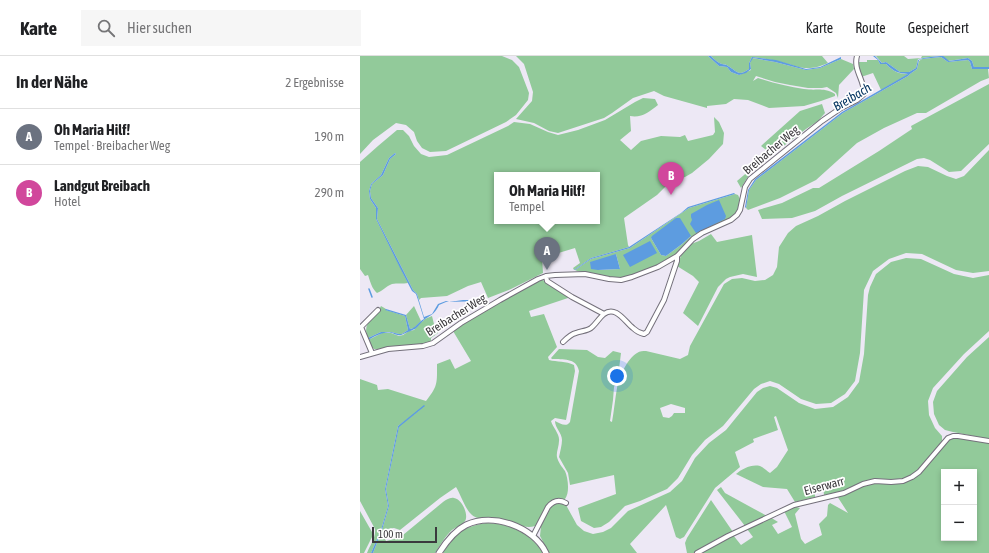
<!DOCTYPE html>
<html lang="de">
<head>
<meta charset="utf-8">
<style>
  body { margin:0; font-family:"Asap Condensed",sans-serif; background:#f6f6f6; color:#202124 }
  .controls { position:absolute; right:12px; bottom:12px; display:grid; overflow:hidden; border-radius:0px; box-shadow:0 2px 6px #0003 }
  .controls button { width:36px; height:36px; display:grid; place-items:center; padding:0; border:0; border-bottom:1px solid #e0e0e0; background:#fff; color:#202124; font:20px sans-serif }
  .scale { position:absolute; left:12px; bottom:10px; width:65px; box-sizing:border-box; padding-left:4px; border:2px solid #3b393d; border-top:0; font-size:11px; line-height:14px; white-space:nowrap; color:#3b393d; -webkit-text-stroke:3px #fff; paint-order:stroke }
  .you { position:absolute; left:257px; top:320px; width:14px; height:14px; margin:-10px; border:3px solid #fff; border-radius:50%; background:#1a73e8; box-shadow:0 0 0 6px #1a73e833 }
  .badge { display:grid; place-items:center; width:26px; height:26px; border-radius:50%; background:#d93025; color:#fff; font-size:13px; font-weight:700 }
  .pin { position:absolute; translate:-50% -33px; filter:drop-shadow(0 1px 2px #0008) }
  .pin::after { content:''; position:absolute; top:21px; width:14px; height:12px; background:inherit; clip-path:polygon(0 0,100% 0,50% 100%) }
  .popup { position:absolute; left:134px; top:116px; width:106px; height:52px; box-sizing:border-box; display:grid; place-content:center; border-radius:0px; background:#fff; filter:drop-shadow(0 1px 3px #0005); font-size:13px; white-space:nowrap; color:#757577 }
  .popup b { font-size:15px; color:#202124 }
  .popup::after { content:''; position:absolute; left:50%; top:100%; margin-left:-8px; border:8px solid transparent; border-top-color:#fff }
  .list { margin:0; padding:0; list-style:none }
  h2 { display:flex; justify-content:space-between; align-items:center; height:52px; margin:0; padding:0 16px; font-size:17px }
  h2 small { font-size:13px; font-weight:400; color:#757577 }
  .list li { display:grid; grid-template-columns:26px 1fr auto; gap:12px; align-items:center; box-sizing:border-box; height:56px; padding:0 16px; border-top:1px solid #e0e0e0 }
  .list b { display:block; font-size:15px; white-space:nowrap }
  .list p { margin:0; font-size:13px; white-space:nowrap; color:#757577 }
  .list em { font-size:13px; font-style:normal; color:#757577 }
  .icon { flex:none; width:22px; height:22px; fill:none; stroke:currentColor; stroke-width:2; stroke-linecap:round; stroke-linejoin:round }
  .map { position:relative; flex:none; width:629px; height:497px; overflow:hidden }
  header { display:flex; align-items:center; gap:24px; box-sizing:border-box; height:56px; padding:0 20px; background:#fff; border-bottom:1px solid #e0e0e0 }
  header strong { font-size:19px }
  nav { display:flex; gap:22px; margin-inline-start:auto; font-size:14px }
  .search { width:280px; height:36px; background:#f6f6f6; display:flex; align-items:center; gap:10px; box-sizing:border-box; padding:0 14px; border-radius:0px; color:#757577; font-size:15px }
  main { display:flex }
  aside { flex:1; background:#fff }
  .map>svg:first-child { display:block }
  .green { fill:#92ca9a; fill-rule:evenodd }
  .water { fill:#5d9ce0 }
  .lines { fill:none; stroke-linecap:round; stroke-linejoin:round }
  .stream { stroke:#5d9ce0; stroke-width:1.5 }
  .minor-casing { stroke:#74707b; stroke-width:6 }
  .tertiary-casing { stroke:#74707b; stroke-width:7 }
  .minor { stroke:#fff; stroke-width:4 }
  .tertiary { stroke:#fff; stroke-width:5 }
  .labels { text-anchor:middle; dominant-baseline:central; stroke-width:3.5; stroke-linejoin:round; paint-order:stroke }
  .street-label { font-size:12px; fill:#3b393d; stroke:#fff }
  .water-label { font-size:13px; font-style:italic; fill:#063561; stroke:#fff }
</style>
</head>
<body>
<header>
<strong>Karte</strong>
<div class="search"><svg class="icon" aria-label="search" viewBox="0 0 24 24"><circle cx="10" cy="10" r="6"/><path d="M15 15l6 6"/></svg>Hier suchen</div>
<nav><a>Karte</a><a>Route</a><a>Gespeichert</a></nav>
</header>
<main>
<aside>
<h2>In der Nähe<small>2 Ergebnisse</small></h2>
<ul class="list">
<li><span class="badge" style="background:#6b7280">A</span><div><b>Oh Maria Hilf!</b><p>Tempel · Breibacher Weg</p></div><em>190 m</em></li>
<li><span class="badge" style="background:#d1479c">B</span><div><b>Landgut Breibach</b><p>Hotel</p></div><em>290 m</em></li>
</ul>
</aside>
<div class="map">
<svg width="629" height="497" viewBox="0 0 629 497">
  <rect width="100%" height="100%" fill="#ede8f5"/>
  <path class="green" d="M0,0H142L152,4L159,11L169,37L168,44L156,59L146,66L86,95L70,96L62,92L57,85L54,76L46,69L36,67L13,84L0,98Z
    M156,0H348L359,10L367,11L371,16L379,19L391,14L390,7L392,2L415,6L446,14L460,12L481,3L493,8L494,13L479,29L478,42L476,37L467,31L462,32H448L430,29L415,26L396,20L393,25L398,22C414,27 429,31 444,33C457,35 463,31 475,38V40L461,45L444,50L409,52L388,44L374,43L366,48L347,50V52L304,40L294,35L273,42L252,57L244,62L198,77L189,75L174,67L156,63L172,45L173,36L164,8Z
    M351,0H462L468,7C446,17 438,10 417,5C409,3 400,2 392,1L389,7V13C378,21 377,15 368,10C366,8 365,9 362,8C358,7 354,3 351,0Z
    M516,0H544L548,3L561,2L562,0H577L562,2L558,3L556,12L549,16H540L526,6L522,7Z
    M582,0H629V11H614L612,5L608,2L588,5Z
    M581,1L588,6L608,4L610,6L612,13H628L629,22L621,25L566,57H557L524,72L497,87L456,124L420,142L388,154L386,152L389,134L396,124L483,57L548,20L550,18L557,13L559,5L562,3Z
    M507,4H518L520,8H526C533,15 538,18 548,18L547,19L521,34L513,17L501,21L497,6H507Z
    M629,28V88L601,115L589,116L570,104L564,102L557,103L482,140L455,155L432,162L402,163L398,154L422,147L453,132H459L519,95L552,73L551,70Z
    M283,42L295,43L298,49C289,56 282,62 270,60L271,75L260,84L271,94L281,85L301,80L320,81L325,79L328,85L353,79L355,76L354,61L359,66L364,77L363,88L349,103L332,117L325,121L314,124L308,128L297,139L264,162L268,189L269,191L231,202L214,214L213,212L220,207L215,192L182,202L183,217L151,233L128,242L121,226L108,230L87,240L61,242L59,244L57,238L53,234L43,214L17,163L18,152L11,142L10,135L12,128L23,119L30,103L36,98L35,97L29,102L21,119L11,128L9,135L10,143L16,152V163L48,227C43,228 37,227 32,228C26,230 23,235 17,237C12,233 10,225 8,219L5,220L0,213V106L18,90L37,74H43L49,80L54,90L61,98L69,101L87,99L148,70L154,66L170,68L188,76L198,79L218,74L245,64L275,46ZM137,119H237V165H137Z
    M462,48L465,57L458,65L446,73L392,114L381,132L377,125L410,97L401,90L440,55Z
    M629,94V215L613,217L596,214L562,198L546,197L529,203L513,215L504,234L500,297L495,325L485,338L471,347L456,348L441,343L419,328L410,325L401,328L394,333L363,370L345,384L332,399L318,422L307,433L280,445L265,450L249,466L241,471L234,472L221,465L218,452L256,438L254,419L210,429L208,417L199,401C200,396 202,389 202,384C202,377 195,372 195,365C200,367 206,372 210,366L219,315C216,301 203,304 192,303L191,302L199,293L227,294L238,301L245,302L253,295L261,297L258,321L254,331L253,344L250,365L252,366C254,355 255,343 257,332C259,321 267,303 277,297C280,295 283,295 286,295L320,303L328,299L330,290L364,228L372,223L382,222L395,225L405,224L413,219L417,211L419,191L428,177L436,170L458,160L485,145L545,115L558,110L568,111L587,120L596,123L604,120ZM311,348L325,352V357H314L312,360L309,362L303,361L300,352Z
    M375,138L378,139L380,143C379,166 360,165 344,175C333,180 325,191 316,198C307,205 271,222 260,222C251,222 244,220 236,218C229,216 220,217 215,214L231,203L270,192L329,152ZM331,180L322,188L306,200L301,199L291,182ZM256,198L260,213L238,214Z
    M351,178L357,186L392,179L397,221L383,218L370,221L366,223L358,231L338,270L323,257L339,226L333,220L317,210L322,197L331,188L339,185Z
    M546,202L561,203L594,218L613,222L629,219V275L604,298L573,332L568,345L569,359L575,372L582,380V386C575,394 560,414 551,419C539,426 526,422 514,423C502,425 493,431 482,435C476,437 470,438 464,439L463,428L455,434V441L435,446L427,433L403,431L376,418C382,413 391,408 400,410C403,411 407,415 410,417L417,411L428,394L416,360L414,361L418,374L393,383L394,386L375,396L380,411L355,432L324,481L320,483L316,481L306,449L270,488L277,497H189L180,480L181,470L191,451L195,447H200L206,449L217,469L224,475L233,478L243,476L251,472L268,455L310,436L322,425L335,402L349,387L366,374L397,336L403,332L410,330L417,332L439,347L455,353L473,351L488,341L499,326L504,298L508,239L510,231L516,218L531,206Z
    M179,224H182L186,225L211,241L169,255L171,261L184,258L197,291L188,301L189,304C197,306 206,305 214,309L215,315L206,364L195,362L191,365C193,372 200,378 199,385C199,390 196,397 197,401C198,406 202,411 205,415C208,422 210,436 205,443H196L190,446L175,470C163,474 154,465 142,463C134,461 118,465 112,459C105,453 101,439 96,431L80,442L40,474L34,472L27,473L24,480L26,485L34,483L43,479L83,446C86,444 90,441 94,442C102,443 109,459 105,465C102,469 96,471 92,474C85,480 80,490 75,497H13L22,474L29,450L26,433L39,370L65,350L38,370L25,433L28,450L21,474L11,497H7C10,489 16,482 15,473L0,445V323L17,329L18,334L28,333L66,345C78,330 77,327 77,308L90,303L95,313L111,305L93,275L102,268Z
    M21,250L26,253V254L45,260L48,274L42,278H39L31,276H21L8,282C1,266 15,263 21,250Z
    M54,250L61,265L54,272L50,273L46,259Z
    M72,260L74,268L78,277L71,282V286L62,288L40,290L18,293H14L11,290L8,284L22,277H31L39,280L43,279L49,275L54,274L61,266L63,265L65,263Z
    M629,281V382H624L593,376L585,374L579,369L574,358L573,346L577,335L607,301Z
    M595,381L629,386V497H341L373,479L381,489L393,481L387,473L410,461L418,466L412,469L418,478L432,471L424,455L433,450L440,452L435,458L441,483L445,488L462,479L459,468L467,460L468,449L470,447L488,457L477,440L504,429L515,427L552,423L586,386L590,383ZM584,416H614V482H584Z
    M361,431L365,437L407,460L385,470L357,434Z
    M351,444L373,476L360,481L334,497H327L325,487L327,482Z
    M0,455L12,476V481L4,497H0Z
    M126,467C148,467 171,477 183,497H83C96,478 101,471 126,467Z"/>
  <path class="water" d="M348,0H351C354,3 358,7 362,8C365,9 366,8 368,10C377,15 378,21 389,13V7L392,1L416,4L446,13L460,11L481,1V3L460,12L446,14L415,6L393,2L390,7L391,13L386,17L379,19L371,16L367,11L359,10Z
    M513,0H515L522,7L526,6L540,16H549L556,12L558,4C563,1 578,0 583,0C585,1 587,3 589,5L608,2L612,5L614,11H629V13H612L610,6L608,4L588,6L581,1L562,3L559,4L557,13L550,18L548,20L483,57L396,124L389,134L386,152L385,151L388,134L395,123L482,56L548,18C538,17 534,16 526,8H520L518,4Z
    M35,97L36,98L30,103L23,119L12,128L10,135L11,142L18,152L17,163L43,214L53,234L57,238L64,261L72,258L78,248L86,245L89,246L103,244H123L124,245L86,246L79,249C76,256 72,259 65,263L64,264C60,267 59,270 55,273C54,273 42,279 41,279C38,280 35,278 32,277C23,275 16,280 8,284V282L21,276H31L39,278H42L48,274L45,260L25,254L26,253L46,259L50,273C56,272 58,266 64,263L59,247L56,238L52,235L40,212L16,163V152L10,143L9,135L11,128L21,119L29,102Z
    M374,137L375,138L329,152L270,192L231,203L215,214H214L231,202L269,191L321,157L328,151Z
    M359,144L366,160L365,163L343,174L336,177L330,168L332,164L331,161V158L347,149Z
    M316,162H320L331,180L322,188L306,200L301,199L291,182L292,180Z
    M290,185L297,197L270,211L263,199Z
    M256,198L260,213L238,214L231,213L230,206Z
    M64,349L65,350L39,371L26,433L29,450L22,474L13,497H11L21,474L28,450L25,433L38,370Z"/>
  <g class="lines">
    <path class="stream" d="M9,233L12,241"/>
    <g class="minor-casing">
      <path id="minor" d="M186,220L187,225L212,241L244,258
        M203,286C207,282 211,278 216,277C221,275 227,275 231,272C236,268 239,262 244,258C256,249 265,266 273,272C276,275 280,277 284,278L287,276L304,244L317,205V200
        M12,297L1,271L18,254
        M0,301L28,293L63,290L73,287L101,267L140,244L178,223L186,220L195,219L225,218L249,223L261,224L272,221L298,211L317,200L333,183L342,177L371,164L377,159L380,154L385,131L390,123L462,65L481,52L497,44L504,38C505,25 493,14 497,0
        M173,480L188,451C193,445 199,443 206,447
        M337,497L368,480L434,449L484,437L503,428L515,425L531,426L543,425L552,421L559,416L588,382L593,380H598L629,385"/>
    </g>
    <g class="tertiary-casing">
      <path id="tertiary" d="M79,497C86,486 94,475 106,469C133,456 174,471 186,497"/>
    </g>
    <use href="#minor" class="minor"/>
    <use href="#tertiary" class="tertiary"/>
  </g>
  <g class="labels">
    <g class="street-label">
      <text transform="translate(411 94) rotate(-40)">Breibacher Weg</text>
      <text transform="translate(96 259) rotate(-32)">Breibacher Weg</text>
      <text transform="translate(464 430) rotate(-15)">Eiserwarr</text>
    </g>
    <g class="water-label">
      <text transform="translate(492 41) rotate(-31)">Breibach</text>
    </g>
  </g>
</svg>
<div class="controls">
<button>+</button>
<button>−</button>
</div>
<div class="scale">100 m</div>
<div class="you"></div>
<div class="pin badge" style="left:187px;top:214px;background:#6b7280">A</div>
<div class="popup"><b>Oh Maria Hilf!</b>Tempel</div>
<div class="pin badge" style="left:311px;top:139px;background:#d1479c">B</div>
</div>
</main>
</body>
</html>
